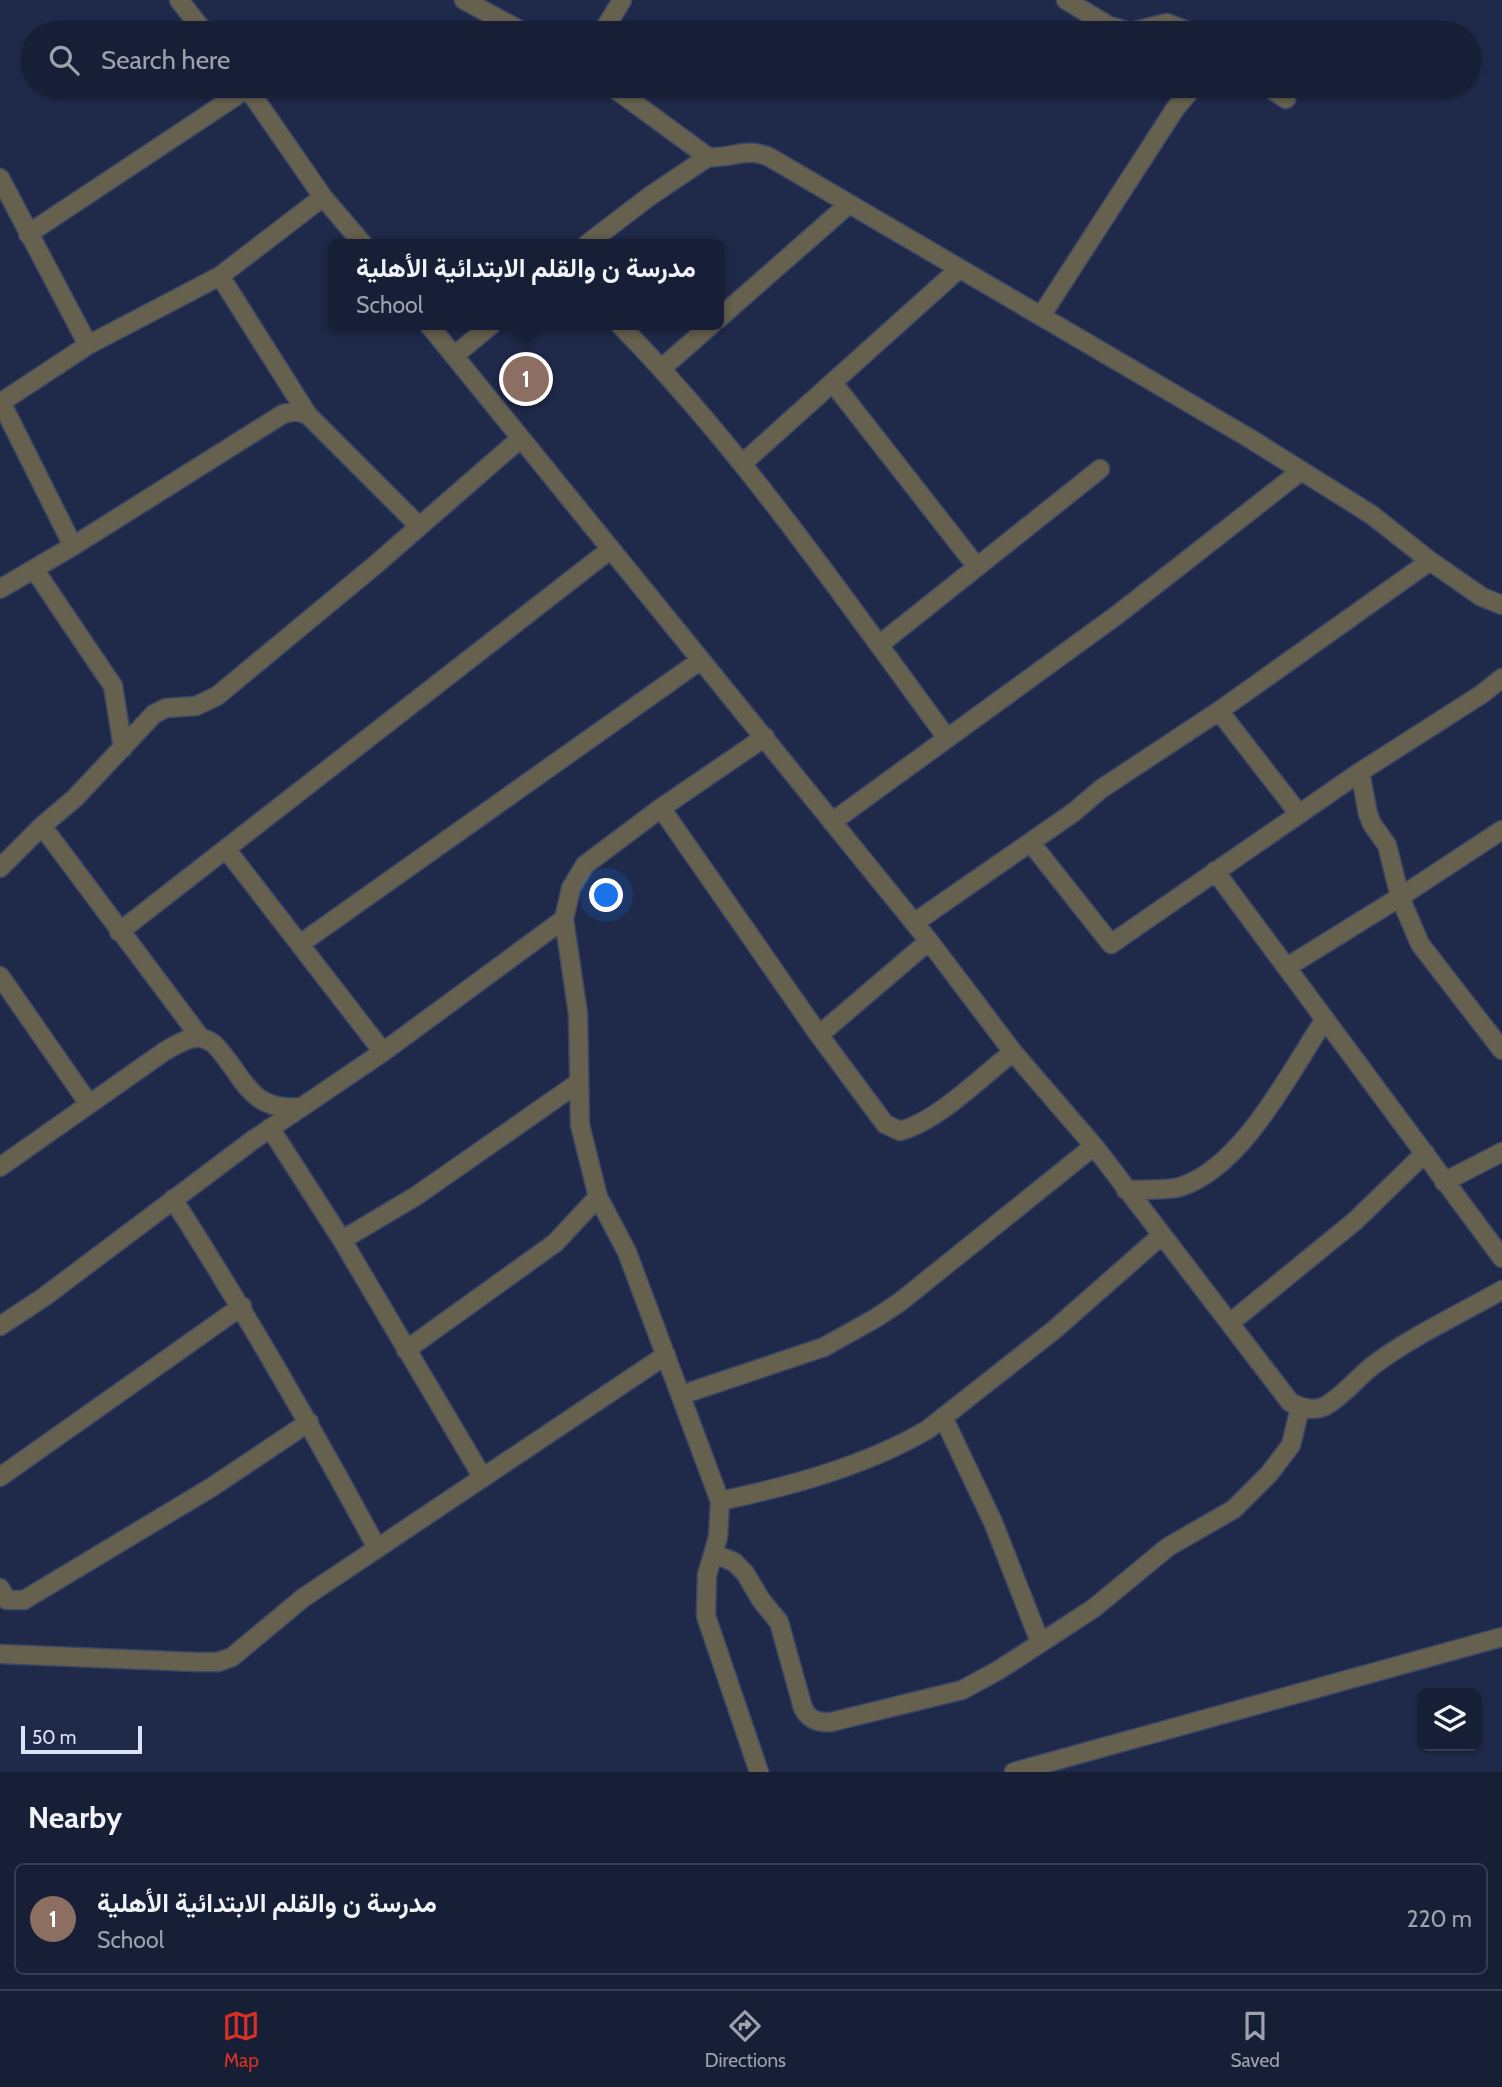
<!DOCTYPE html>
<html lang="en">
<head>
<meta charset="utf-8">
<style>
  body { margin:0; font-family:Cabin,Vazirmatn,sans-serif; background:#20273f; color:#f1f3f6 }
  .controls { position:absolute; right:21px; bottom:21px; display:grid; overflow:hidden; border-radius:10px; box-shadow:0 2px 5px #0004 }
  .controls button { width:63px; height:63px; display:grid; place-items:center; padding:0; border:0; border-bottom:2px solid #363d52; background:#171f37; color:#f1f3f6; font:35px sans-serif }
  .scale { position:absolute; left:21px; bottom:18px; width:121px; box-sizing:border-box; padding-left:7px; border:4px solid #dbe3f8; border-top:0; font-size:19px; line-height:24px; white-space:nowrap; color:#dbe3f8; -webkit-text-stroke:5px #1f2949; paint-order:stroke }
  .you { position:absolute; left:607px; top:896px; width:24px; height:24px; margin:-18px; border:5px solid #fff; border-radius:50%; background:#1a73e8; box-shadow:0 0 0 10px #1a73e833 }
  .badge { display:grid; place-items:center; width:46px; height:46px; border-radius:50%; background:#d93025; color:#fff; font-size:23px; font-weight:700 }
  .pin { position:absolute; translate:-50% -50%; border:4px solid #fff; box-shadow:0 2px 7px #0006 }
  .popup { position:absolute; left:328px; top:239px; width:396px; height:91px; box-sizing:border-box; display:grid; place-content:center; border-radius:10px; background:#171f37; filter:drop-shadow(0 2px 5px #0005); font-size:23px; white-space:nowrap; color:#9ea2ad }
  .popup b { font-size:26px; color:#f1f3f6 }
  .popup::after { content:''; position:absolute; left:50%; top:100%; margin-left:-14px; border:14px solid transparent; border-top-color:#171f37 }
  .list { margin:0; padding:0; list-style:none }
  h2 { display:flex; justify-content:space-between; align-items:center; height:91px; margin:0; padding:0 28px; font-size:30px }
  h2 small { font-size:23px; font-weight:400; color:#9ea2ad }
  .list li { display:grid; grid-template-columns:46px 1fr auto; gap:21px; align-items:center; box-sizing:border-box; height:112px; margin:0 14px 14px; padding:0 14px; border:2px solid #363d52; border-radius:10px }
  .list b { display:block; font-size:26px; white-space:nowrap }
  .list p { margin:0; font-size:23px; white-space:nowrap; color:#9ea2ad }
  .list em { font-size:23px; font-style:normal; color:#9ea2ad }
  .icon { flex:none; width:38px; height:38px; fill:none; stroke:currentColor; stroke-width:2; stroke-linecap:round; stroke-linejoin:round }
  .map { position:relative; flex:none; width:1502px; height:1772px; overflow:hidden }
  .search { position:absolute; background:#171f37; box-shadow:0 2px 5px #0004; left:21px; right:21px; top:21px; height:77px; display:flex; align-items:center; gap:18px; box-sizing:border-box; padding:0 24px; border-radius:38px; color:#9ea2ad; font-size:26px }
  .sheet { height:217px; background:#171f37 }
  nav { display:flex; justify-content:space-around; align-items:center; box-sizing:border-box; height:98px; border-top:2px solid #363d52; background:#171f37; font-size:19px; color:#9ea2ad }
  nav a { display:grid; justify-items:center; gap:4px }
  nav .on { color:#d93025 }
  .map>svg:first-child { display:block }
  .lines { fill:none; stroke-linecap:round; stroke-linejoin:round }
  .street-casing { stroke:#3d4765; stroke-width:21 }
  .street { stroke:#66604f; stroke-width:18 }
</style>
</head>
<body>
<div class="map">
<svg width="1502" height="1772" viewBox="0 0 1502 1772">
  <rect width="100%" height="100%" fill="#1f2949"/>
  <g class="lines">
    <g class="street-casing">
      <path id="street" d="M179,0L205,33
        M464,0L525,33
        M1066,0L1109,26L1131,32L1167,23L1192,33
        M602,33L622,0
        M246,86L323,197L363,244
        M611,86L708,157C731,159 748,146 771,158L1249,438L1372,515L1430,561L1482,597L1502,605
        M1267,86L1286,99
        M0,178L88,345
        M28,234L248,88
        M587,244L650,196L708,157
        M220,276L308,415
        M1041,316L1175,109L1194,86
        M718,319L849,204
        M429,325L929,941L1013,1052L1094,1146L1290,1402C1301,1408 1313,1412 1325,1406C1344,1396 1358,1376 1375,1364C1414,1335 1460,1314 1502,1290
        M620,325C743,451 843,597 947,738
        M454,356L491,325
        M662,368L711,325
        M833,383L977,567
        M1,402L73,546
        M0,403L88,345L220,276L323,197
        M743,463L959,269
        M34,569L113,686L123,748
        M0,589L73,546L283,414L295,411L308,415L419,526
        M879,645L1100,469
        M1219,711L1430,561
        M1360,772L1368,814L1372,824L1387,845L1400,897L1420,944L1502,1050
        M661,808L819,1035L885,1124L900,1131C938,1121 981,1077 1013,1052
        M832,822L1117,615L1301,471
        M42,826L200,1037
        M1031,843L1111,944L1360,772L1482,694L1502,678
        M226,849L383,1052
        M0,868L42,826L75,798L154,714L166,708L196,706L217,696L374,566L521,438
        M1215,871L1502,1258
        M914,923L1074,812L1101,789L1219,711L1299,814
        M119,932L611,549
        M300,944L701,660
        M1287,967L1400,897L1502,830
        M0,976L89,1104
        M819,1035L929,941
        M270,1128L342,1240L483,1478
        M0,1167L165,1051C183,1041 196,1031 214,1044C245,1076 248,1112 300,1107
        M1444,1182L1502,1152
        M1126,1190C1142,1189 1164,1191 1180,1187C1243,1167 1290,1072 1325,1019
        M173,1199C246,1313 313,1429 377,1548
        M342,1240L416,1196L578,1083
        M1230,1323L1355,1221L1425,1153
        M0,1326L44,1297L253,1140L383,1052L564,919
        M406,1350L555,1243L598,1197
        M681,1395L824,1347L876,1318L900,1302L1094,1146
        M943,1417L993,1522L1040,1642
        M0,1477L242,1306
        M720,1501C791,1486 865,1466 927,1430L1054,1330L1162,1235
        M715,1554L734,1562L745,1573L761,1600L779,1622L803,1708C809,1720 818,1723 831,1722L962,1690L999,1670L1094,1608L1168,1547L1234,1509L1269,1474L1291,1445L1300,1408
        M0,1588L7,1600H24L212,1487L309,1422
        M0,1654L196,1662H218L232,1657L303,1598L666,1355
        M759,1772L706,1616L707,1575L718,1537L720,1501L627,1252L598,1197L580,1125L578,1014L564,919L571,888L585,865L661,808L765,737
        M1014,1772L1502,1637"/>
    </g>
    <use href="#street" class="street"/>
  </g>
</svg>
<div class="controls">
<button><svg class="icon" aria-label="layers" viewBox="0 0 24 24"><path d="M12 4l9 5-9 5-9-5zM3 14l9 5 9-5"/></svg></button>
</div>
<div class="scale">50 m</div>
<div class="you"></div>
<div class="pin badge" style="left:526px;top:379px;background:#8d6e63">1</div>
<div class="popup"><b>مدرسة ن والقلم الابتدائية الأهلية</b>School</div>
<div class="search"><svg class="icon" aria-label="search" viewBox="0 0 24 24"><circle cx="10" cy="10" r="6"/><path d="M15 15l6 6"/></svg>Search here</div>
</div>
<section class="sheet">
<h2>Nearby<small></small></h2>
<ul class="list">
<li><span class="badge" style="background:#8d6e63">1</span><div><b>مدرسة ن والقلم الابتدائية الأهلية</b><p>School</p></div><em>220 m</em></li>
</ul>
</section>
<nav>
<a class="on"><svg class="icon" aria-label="map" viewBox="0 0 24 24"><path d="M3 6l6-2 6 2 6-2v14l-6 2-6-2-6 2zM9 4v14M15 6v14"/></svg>Map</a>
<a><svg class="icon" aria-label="directions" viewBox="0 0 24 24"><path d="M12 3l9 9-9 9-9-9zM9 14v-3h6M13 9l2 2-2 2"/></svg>Directions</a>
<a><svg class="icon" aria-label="saved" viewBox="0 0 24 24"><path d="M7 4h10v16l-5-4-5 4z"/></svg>Saved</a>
</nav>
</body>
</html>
